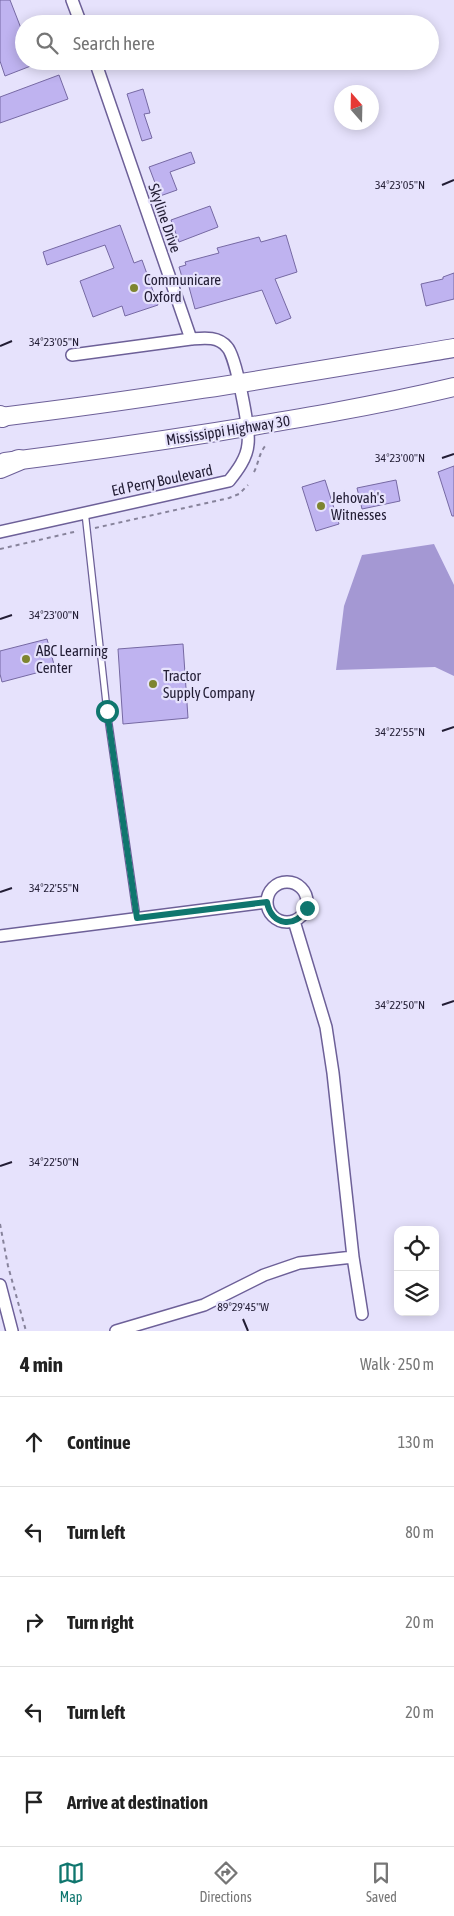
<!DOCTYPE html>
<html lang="en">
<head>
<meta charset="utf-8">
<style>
  body { margin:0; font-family:"Asap Condensed",sans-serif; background:#f6f6f6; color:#222 }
  .controls { position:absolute; right:15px; bottom:15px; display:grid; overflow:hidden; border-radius:10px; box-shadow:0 2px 12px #0003 }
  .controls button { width:45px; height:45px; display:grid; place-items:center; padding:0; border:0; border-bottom:1px solid #e0e0e0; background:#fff; color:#222; font:25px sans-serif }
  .compass { position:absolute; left:334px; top:85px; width:45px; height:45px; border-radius:50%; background:#fff; box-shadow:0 2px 12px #0003; rotate:340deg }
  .stop { position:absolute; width:15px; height:15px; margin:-11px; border:4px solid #0f766e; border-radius:50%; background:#fff }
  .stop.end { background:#0f766e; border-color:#fff; box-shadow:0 1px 5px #0008 }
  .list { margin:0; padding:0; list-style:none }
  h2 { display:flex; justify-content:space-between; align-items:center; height:65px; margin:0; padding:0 20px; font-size:21px }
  h2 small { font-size:16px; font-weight:400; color:#767676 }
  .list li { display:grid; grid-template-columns:32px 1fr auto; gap:15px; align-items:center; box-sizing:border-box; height:90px; padding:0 20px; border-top:1px solid #e0e0e0 }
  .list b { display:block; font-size:19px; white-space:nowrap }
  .list em { font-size:16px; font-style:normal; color:#767676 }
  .icon { flex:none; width:28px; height:28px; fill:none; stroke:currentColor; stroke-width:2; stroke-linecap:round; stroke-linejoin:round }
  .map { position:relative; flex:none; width:454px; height:1331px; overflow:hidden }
  .search { position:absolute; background:#fff; box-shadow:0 2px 12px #0003; left:15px; right:15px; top:15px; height:55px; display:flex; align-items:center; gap:12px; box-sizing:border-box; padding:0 18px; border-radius:28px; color:#767676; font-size:19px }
  .sheet { height:515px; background:#fff }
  nav { display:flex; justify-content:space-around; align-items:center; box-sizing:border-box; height:70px; border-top:1px solid #e0e0e0; background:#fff; font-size:14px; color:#767676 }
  nav a { display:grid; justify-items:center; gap:2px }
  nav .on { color:#0f766e }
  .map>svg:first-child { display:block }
  .forest { fill:#a498d3 }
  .building { fill:#bfb3f0; stroke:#7669a3 }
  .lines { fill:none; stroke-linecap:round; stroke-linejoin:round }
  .lane-casing { stroke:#6d6098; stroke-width:8 }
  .street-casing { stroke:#6d6098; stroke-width:14 }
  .primary-casing { stroke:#6d6098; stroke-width:20 }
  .highway-casing { stroke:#6d6098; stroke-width:22 }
  .path { stroke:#87839b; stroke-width:2; stroke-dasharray:4 4; stroke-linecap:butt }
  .lane { stroke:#fff; stroke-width:5.5 }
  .street { stroke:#fff; stroke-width:11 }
  .primary { stroke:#fff; stroke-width:18 }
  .highway { stroke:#fff; stroke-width:20 }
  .route { stroke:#0f766e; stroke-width:6 }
  .ticks { fill:none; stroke:#221d34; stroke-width:2 }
  .poi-dot { fill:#7e8530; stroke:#e6e2fc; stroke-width:2 }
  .labels { text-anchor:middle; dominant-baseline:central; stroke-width:4.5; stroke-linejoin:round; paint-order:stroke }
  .street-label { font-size:15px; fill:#221d34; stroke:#e6e2fc }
  .poi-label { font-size:15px; fill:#221d34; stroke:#e6e2fc; text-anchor:start }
  .ticks-label { font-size:12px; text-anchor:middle; fill:#221d34; stroke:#e6e2fc; stroke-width:4.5; stroke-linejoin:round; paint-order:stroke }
</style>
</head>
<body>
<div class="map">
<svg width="454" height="1331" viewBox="0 0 454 1331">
  <rect width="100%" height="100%" fill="#e6e2fc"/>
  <path class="forest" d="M434,544L454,585V676L435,667L336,670L344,606L362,555Z"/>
  <path class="building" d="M0,0H10L24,36V61L41,62L5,76L0,61Z
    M59,75L68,99L0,123V97Z
    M143,89L150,113L144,114L152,138L142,141L127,94Z
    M191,152L195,163L170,172L177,190L160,196L149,167Z
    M210,206L218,227L179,242L171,220Z
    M120,225L134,263L142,260L158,305L125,316L122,306L93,317L80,281L114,268L105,245L47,265L43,252Z
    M286,235L297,272L275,279L291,318L276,324L262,290L195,309L186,276L182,277L179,267L186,265L185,262L219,253L217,248L259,237L261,242Z
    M454,273V299L426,306L421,284L443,279V277Z
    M454,466V516H452L438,472Z
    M325,480L339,524L316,531L302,487Z
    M396,480L400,501L362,509L357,488Z
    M47,639L55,668L2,682L0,674V651Z
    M183,644L188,718L123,724L118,649Z"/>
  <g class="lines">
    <g class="lane-casing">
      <path id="lane" d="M85,512L107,711L137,918"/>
    </g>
    <g class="street-casing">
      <path id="street" d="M72,0L81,24
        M72,355L191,339
        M0,532L229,481C237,471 247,458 248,444C250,430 236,356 227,347C218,336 204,338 191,339L95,61
        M267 902a20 20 0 1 1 40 0a20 20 0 1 1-40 0Z
        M294,921L326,1027L333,1073L353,1257L362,1314
        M0,936L267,902
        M0,1285L12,1331
        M116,1331L204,1305L264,1275L299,1263L353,1257"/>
    </g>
    <g class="primary-casing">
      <path id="primary" d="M0,417C152,399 303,373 454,348
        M5,462C76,453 146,443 216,432C296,419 375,406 454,387"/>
    </g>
    <g class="highway-casing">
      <path id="highway" d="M0,416L2,417
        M0,468L19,460"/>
    </g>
    <path class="path" d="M254,472C259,462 259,452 267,444
      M95,528L229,498L239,494L248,485
      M0,549L78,531
      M0,1224L8,1266L26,1331"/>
    <use href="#lane" class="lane"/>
    <use href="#street" class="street"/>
    <use href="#primary" class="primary"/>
    <use href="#highway" class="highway"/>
  </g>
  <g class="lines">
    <path class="route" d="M107,711L137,918L267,902C271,926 296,929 307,908"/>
  </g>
  <path class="ticks" d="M442,185L454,180M0,346L12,341M442,458L454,454M0,619L12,615M442,731L454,727M0,892L12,888M442,1005L454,1001M0,1166L12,1162M243,1319L248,1331"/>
  <g class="poi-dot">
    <circle cx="134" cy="288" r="5"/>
    <circle cx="321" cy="506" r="5"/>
    <circle cx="26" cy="659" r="5"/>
    <circle cx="153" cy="684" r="5"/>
  </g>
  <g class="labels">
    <g class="street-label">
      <text transform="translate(165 218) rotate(71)">Skyline Drive</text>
      <text transform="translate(228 430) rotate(-9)">Mississippi Highway 30</text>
      <text transform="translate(162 480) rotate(-12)">Ed Perry Boulevard</text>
    </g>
    <g class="poi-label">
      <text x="144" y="279">Communicare<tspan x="144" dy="17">Oxford</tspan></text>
      <text x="331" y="497">Jehovah's<tspan x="331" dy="17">Witnesses</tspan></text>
      <text x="36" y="650">ABC Learning<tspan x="36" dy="17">Center</tspan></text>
      <text x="163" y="675">Tractor<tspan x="163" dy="17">Supply Company</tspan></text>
    </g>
  </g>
  <g class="ticks-label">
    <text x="400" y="189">34°23'05"N</text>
    <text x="54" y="346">34°23'05"N</text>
    <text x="400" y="462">34°23'00"N</text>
    <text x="54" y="619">34°23'00"N</text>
    <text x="400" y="736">34°22'55"N</text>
    <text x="54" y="892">34°22'55"N</text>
    <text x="400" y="1009">34°22'50"N</text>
    <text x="54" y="1166">34°22'50"N</text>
    <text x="243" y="1311">89°29'45"W</text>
  </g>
</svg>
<div class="controls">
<button><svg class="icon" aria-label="locate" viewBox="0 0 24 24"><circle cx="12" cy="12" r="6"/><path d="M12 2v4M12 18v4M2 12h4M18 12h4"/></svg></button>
<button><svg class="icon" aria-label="layers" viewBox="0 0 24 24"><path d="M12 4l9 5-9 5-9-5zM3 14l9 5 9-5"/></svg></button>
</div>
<svg class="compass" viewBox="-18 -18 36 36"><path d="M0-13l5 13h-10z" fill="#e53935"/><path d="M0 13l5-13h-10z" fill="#767676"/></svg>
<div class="stop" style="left:107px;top:711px"></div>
<div class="stop end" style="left:307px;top:908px"></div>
<div class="search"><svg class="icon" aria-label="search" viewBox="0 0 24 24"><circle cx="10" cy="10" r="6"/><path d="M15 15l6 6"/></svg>Search here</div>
</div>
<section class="sheet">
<h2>4 min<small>Walk · 250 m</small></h2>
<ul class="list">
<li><svg class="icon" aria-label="ahead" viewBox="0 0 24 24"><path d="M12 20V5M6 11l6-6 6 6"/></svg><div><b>Continue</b></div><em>130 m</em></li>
<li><svg class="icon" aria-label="left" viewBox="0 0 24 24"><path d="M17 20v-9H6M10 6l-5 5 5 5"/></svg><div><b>Turn left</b></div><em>80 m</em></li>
<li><svg class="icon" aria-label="right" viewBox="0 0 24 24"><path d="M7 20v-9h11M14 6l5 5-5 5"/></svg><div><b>Turn right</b></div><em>20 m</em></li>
<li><svg class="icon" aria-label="left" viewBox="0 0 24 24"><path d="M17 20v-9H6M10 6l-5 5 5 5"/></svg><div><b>Turn left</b></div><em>20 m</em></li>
<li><svg class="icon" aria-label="arrive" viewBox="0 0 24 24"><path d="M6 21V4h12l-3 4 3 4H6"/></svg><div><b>Arrive at destination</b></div></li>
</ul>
</section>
<nav>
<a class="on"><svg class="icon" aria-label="map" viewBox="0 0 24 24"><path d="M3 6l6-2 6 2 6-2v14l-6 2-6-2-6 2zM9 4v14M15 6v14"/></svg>Map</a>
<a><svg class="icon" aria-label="directions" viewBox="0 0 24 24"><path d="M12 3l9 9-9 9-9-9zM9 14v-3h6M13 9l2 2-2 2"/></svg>Directions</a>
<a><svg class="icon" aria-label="saved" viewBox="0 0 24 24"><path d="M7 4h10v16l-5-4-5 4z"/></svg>Saved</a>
</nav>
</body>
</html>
